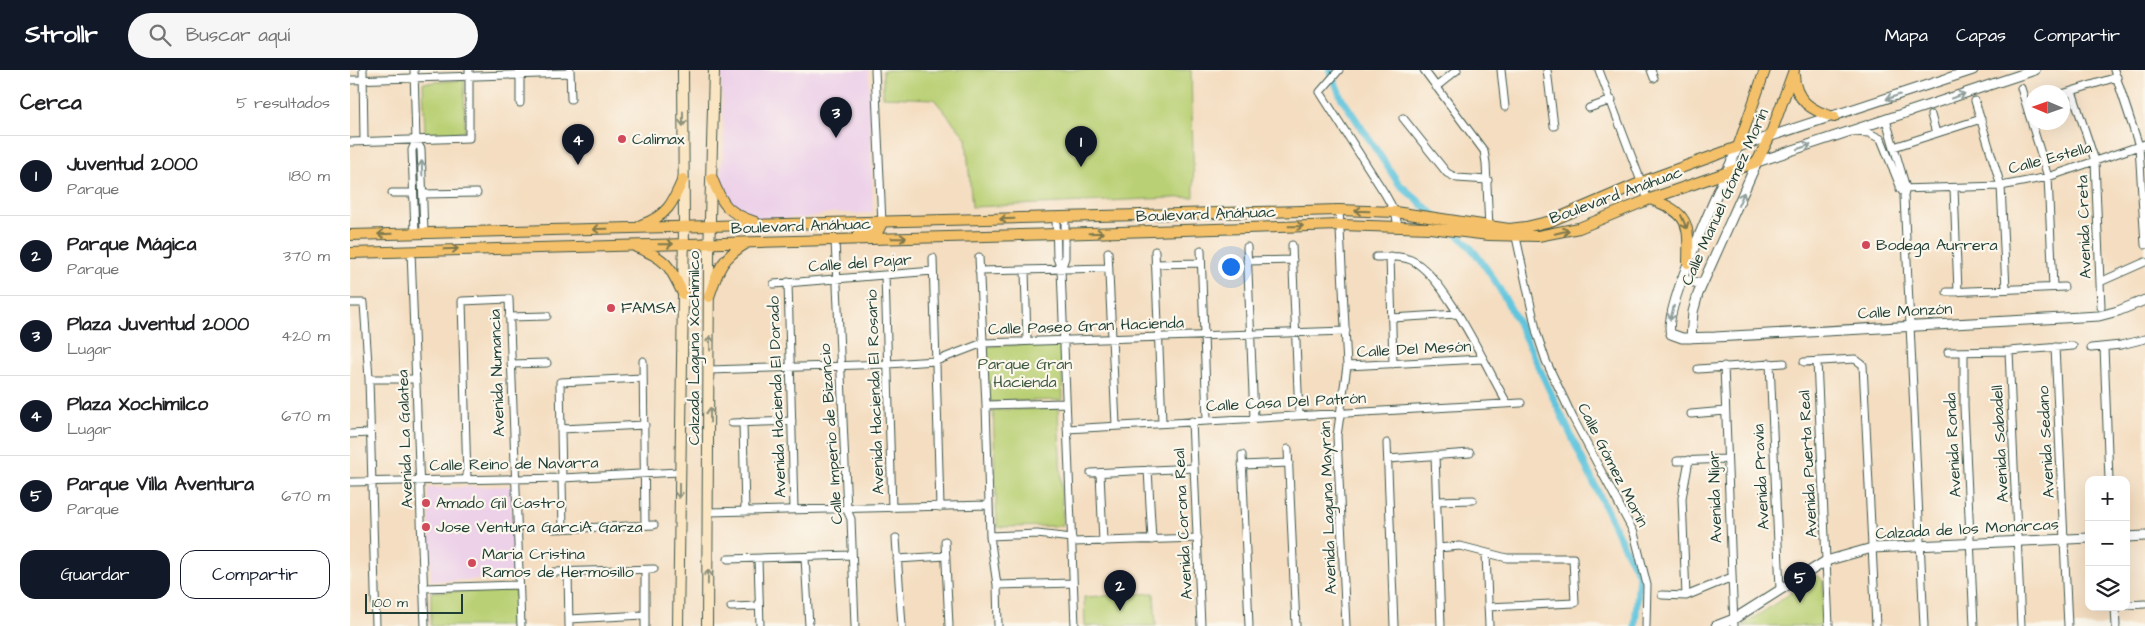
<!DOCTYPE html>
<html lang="es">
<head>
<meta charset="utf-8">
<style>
  body { margin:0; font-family:"Architects Daughter",sans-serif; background:#f6f6f6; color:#202124 }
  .controls { position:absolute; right:15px; bottom:15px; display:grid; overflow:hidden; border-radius:10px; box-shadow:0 5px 20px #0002 }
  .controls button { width:45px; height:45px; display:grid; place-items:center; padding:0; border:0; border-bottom:1px solid #e0e0e0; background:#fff; color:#202124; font:25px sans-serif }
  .compass { position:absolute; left:1675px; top:15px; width:45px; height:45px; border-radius:50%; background:#fff; box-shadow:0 5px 20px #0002; rotate:272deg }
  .scale { position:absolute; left:15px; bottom:12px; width:98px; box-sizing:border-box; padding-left:5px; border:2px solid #1f3d34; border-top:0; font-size:14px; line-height:18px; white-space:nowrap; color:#1f3d34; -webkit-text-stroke:4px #fbf7ec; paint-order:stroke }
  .you { position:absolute; left:880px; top:196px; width:18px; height:18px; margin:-12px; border:4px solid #fff; border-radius:50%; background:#1a73e8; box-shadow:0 0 0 8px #1a73e833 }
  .badge { display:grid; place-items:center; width:32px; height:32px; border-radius:50%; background:#111827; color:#fff; font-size:16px; font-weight:700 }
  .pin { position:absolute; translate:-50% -41px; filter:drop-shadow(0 1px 2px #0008) }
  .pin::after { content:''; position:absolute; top:26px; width:18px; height:15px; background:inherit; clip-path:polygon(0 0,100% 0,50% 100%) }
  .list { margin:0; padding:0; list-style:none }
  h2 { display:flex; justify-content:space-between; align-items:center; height:65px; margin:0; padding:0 20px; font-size:21px }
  h2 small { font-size:16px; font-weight:400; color:#757577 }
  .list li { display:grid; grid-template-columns:32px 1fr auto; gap:15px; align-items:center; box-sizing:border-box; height:80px; padding:0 20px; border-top:1px solid #e0e0e0 }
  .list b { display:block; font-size:19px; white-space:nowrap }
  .list p { margin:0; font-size:16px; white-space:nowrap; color:#757577 }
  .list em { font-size:16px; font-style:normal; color:#757577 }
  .actions { display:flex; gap:10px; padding:15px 20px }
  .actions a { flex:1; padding:11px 0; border:1px solid #111827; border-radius:15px; text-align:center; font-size:18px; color:#111827 }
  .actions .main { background:#111827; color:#fff }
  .icon { flex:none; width:28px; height:28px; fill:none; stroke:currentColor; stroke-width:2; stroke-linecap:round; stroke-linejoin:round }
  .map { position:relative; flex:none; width:1795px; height:556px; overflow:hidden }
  header { display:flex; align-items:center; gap:30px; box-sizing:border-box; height:70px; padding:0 25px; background:#111827; color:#fff }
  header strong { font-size:24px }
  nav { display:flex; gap:28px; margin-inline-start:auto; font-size:18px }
  .search { width:350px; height:45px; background:#f6f6f6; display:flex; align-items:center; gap:12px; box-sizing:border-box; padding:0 18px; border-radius:28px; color:#757577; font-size:19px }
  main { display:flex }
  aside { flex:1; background:#fff }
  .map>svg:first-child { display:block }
  .built { fill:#edd1e9 }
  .green { fill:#bad074; stroke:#6c8654 }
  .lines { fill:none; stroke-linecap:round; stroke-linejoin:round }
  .canal { stroke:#60c5dd; stroke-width:7 }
  .minor-casing { stroke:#3f5549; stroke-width:9 }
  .tertiary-casing { stroke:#3f5549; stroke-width:11 }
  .secondary-casing { stroke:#3f5549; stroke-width:12 }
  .primary-casing { stroke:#3f5549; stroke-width:12 }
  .minor { stroke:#fff; stroke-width:7 }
  .tertiary { stroke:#fff; stroke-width:9 }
  .secondary { stroke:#fbe6c3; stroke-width:10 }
  .primary { stroke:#f4c16a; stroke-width:10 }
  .oneway { stroke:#8f9e9a }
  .oneway2 { stroke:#8d927c }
  .oneway3 { stroke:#7f784c }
  .poi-dot { fill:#d1495b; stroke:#fbf7ec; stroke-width:2 }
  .labels { text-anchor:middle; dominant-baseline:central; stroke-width:4.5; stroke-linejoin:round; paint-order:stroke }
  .poi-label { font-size:16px; fill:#1f3d34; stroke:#fbf7ec; text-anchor:start }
  .street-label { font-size:16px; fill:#1f3d34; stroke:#fbf7ec }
  .park-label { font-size:16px; fill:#3e5a41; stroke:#fbf7ec }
</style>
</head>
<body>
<header>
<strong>Strollr</strong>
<div class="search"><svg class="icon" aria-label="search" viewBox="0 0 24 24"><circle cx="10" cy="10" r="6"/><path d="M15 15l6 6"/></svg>Buscar aquí</div>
<nav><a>Mapa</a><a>Capas</a><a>Compartir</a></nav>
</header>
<main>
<aside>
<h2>Cerca<small>5 resultados</small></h2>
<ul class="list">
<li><span class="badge">1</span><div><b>Juventud 2000</b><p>Parque</p></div><em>180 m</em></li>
<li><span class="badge">2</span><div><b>Parque Mágica</b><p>Parque</p></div><em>370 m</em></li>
<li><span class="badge">3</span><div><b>Plaza Juventud 2000</b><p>Lugar</p></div><em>420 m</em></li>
<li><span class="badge">4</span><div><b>Plaza Xochimilco</b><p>Lugar</p></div><em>670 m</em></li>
<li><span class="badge">5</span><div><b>Parque Villa Aventura</b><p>Parque</p></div><em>670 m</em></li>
</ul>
<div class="actions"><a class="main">Guardar</a><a>Compartir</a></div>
</aside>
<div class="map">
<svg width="1795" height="556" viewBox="0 0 1795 556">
  <rect width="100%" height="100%" fill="#fbf7ec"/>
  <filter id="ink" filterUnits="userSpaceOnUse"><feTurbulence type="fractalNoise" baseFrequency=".02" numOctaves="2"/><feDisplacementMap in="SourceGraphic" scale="10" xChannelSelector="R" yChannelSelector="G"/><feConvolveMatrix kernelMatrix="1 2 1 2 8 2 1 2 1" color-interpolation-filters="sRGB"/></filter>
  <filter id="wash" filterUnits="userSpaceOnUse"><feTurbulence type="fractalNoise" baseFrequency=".0096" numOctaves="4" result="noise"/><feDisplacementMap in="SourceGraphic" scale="20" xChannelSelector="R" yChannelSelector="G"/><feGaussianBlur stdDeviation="1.12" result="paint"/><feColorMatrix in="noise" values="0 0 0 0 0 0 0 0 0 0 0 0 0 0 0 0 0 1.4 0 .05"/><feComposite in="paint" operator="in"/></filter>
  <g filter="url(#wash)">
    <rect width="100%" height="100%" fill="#f4ddc0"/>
    <path class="built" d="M371,0H519L523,142L512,144L484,142L456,148H405L380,135L372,122L370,111L374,72Z
      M161,416L164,509L81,511L78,418Z"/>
    <path class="green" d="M533,0H841L844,127L622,137L616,68L584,29L533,27Z
      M114,10L115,62L75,64L73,13Z
      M711,273L713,330L639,332L636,276Z
      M708,338L713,456L647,457L643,340Z
      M1468,505L1473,511L1474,556H1392Z
      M165,520L167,556H81V522Z
      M804,523L806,556H735L734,527Z"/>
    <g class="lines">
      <path class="canal" d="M980,0L991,27L1049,114L1089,149
        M1105,162C1145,196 1176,269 1198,317C1224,372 1250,426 1276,481L1289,504L1285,556"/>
    </g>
  </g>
  <g filter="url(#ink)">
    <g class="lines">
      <g class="minor-casing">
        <path id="minor" d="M13,0L14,71
          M64,0L66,71L62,80L65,163
          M170,0V33
          M220,0L221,29
          M525,0L532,153
          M989,0L970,22L1035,124L1045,142L1048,156
          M1074,0L1134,81L1136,93L1139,159
          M1151,0L1155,37
          M1197,0L1204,56
          M1249,0L1298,130
          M1301,0L1304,8
          M1764,0L1789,76L1795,175
          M0,10L220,3
          M1086,17L1107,0
          M1671,18L1698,107L1703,217
          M1722,21L1745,91L1751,237
          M1712,24L1767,7
          M1625,31L1651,116L1656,219
          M1239,38L1262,30
          M1581,45L1586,63
          M1053,48L1097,103L1107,108L1138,110
          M1536,50L1556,118L1554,126L1574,556
          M1503,62L1519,63L1531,69L1552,121
          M66,71L71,79L74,163
          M0,72L119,68V0
          M1544,77L1631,49
          M1604,118L1608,222
          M1550,119L1651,116L1698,107L1795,74
          M42,123H63
          M73,124L127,123
          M989,140L997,296L987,366L996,556
          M706,148L707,188L711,199L725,556
          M1166,167L1187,264L1196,291L1223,348L1284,463L1297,515L1296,556
          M485,170L497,440L501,449L505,556
          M942,175L949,345
          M897,177L904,348
          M851,180L857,350
          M61,181L75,556
          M805,181L812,352
          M758,182L766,355
          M1040,186L1043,294
          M629,187L636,335L640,466L647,515L648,556
          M1026,187C1038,187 1050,185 1061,190C1095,205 1137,299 1157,333
          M583,188L590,437
          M897,191L943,190
          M805,194L851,193
          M711,199L715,188V148
          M675,200L677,271
          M629,201L759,198
          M535,205L542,438
          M438,212L444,440
          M1750,212L1795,192
          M424,214L583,201
          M1597,222L1714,217
          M0,233H14L19,309L26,556
          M159,247L197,246
          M1042,248L1107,244
          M1705,277L1718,556
          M1754,277L1759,410
          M1741,278L1771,275L1795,269
          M1659,281L1671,556
          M1598,282L1659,281L1723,276
          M1614,282V336L1624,556
          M293,291L295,455
          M1467,291L1479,556
          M1454,292L1505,289L1513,295L1526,556
          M1420,293L1430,519
          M161,294L197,293
          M997,296L1132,289
          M1374,296L1384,556
          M1348,299L1434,293
          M360,300L538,294L586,291L633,273L996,261
          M19,309H66
          M636,335L715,333
          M1341,344L1375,341
          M842,351L851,556
          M393,352L395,442
          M382,353L442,351
          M211,359L295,355
          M717,359L1171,333
          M0,364L20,363
          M1037,373L1044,556
          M938,379L946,556
          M892,385L899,556
          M1085,385L1091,556
          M1038,389L1120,383
          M1327,391L1377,389
          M892,395L939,393
          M798,400L802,470
          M741,403L844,398
          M750,403L753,472
          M117,409L112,231L159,229L171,556
          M0,412L212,408L329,402
          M1086,431L1123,430
          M359,442L639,435
          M204,459L304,455
          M213,459L210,312L293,308
          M640,466L687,464L722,468
          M546,468L552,556
          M595,471L599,556
          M723,472L848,468
          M1088,478L1110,476L1157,488H1223L1225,533L1138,537
          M1136,484L1139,556
          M455,488L459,556
          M378,489L502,485
          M408,489L410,556
          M547,489L596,486
          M295,500V556
          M204,502L304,499
          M218,502L219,556
          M647,515L723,513
          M74,518L169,515
          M1312,525L1336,526L1382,507
          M1336,526L1332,428L1339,390
          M1776,535L1795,534
          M381,537L409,536
          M1765,537L1766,556
          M219,549L294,545"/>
      </g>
      <g class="tertiary-casing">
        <path id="tertiary" d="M1623,0L1388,77C1376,104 1310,245 1321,264L1332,268L1365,267L1749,246L1768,241L1795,230
          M1332,209L1352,214
          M1341,268L1343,242L1348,224L1407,92L1685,0
          M1776,467L1795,466
          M1366,556L1384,549L1476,491L1522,478L1739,468"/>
      </g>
      <g class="secondary-casing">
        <path id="secondary" d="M328,556L334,157L333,0
          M357,556L359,186L364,0"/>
      </g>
      <g class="primary-casing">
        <path id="primary" d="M1444,5C1445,30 1461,41 1484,47
          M362,108C372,135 378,143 405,152
          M1300,129C1340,143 1339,154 1338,193
          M291,155C317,146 323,133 333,109
          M508,164L528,161L532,153
          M0,165L989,140L1045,142L1159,159L1176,157L1201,151L1292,112L1388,77L1415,0
          M286,177C316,188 320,196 333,224
          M0,183L707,164L990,155L1080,158L1139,165L1188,166L1229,158L1300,129L1407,92L1420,66L1444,0
          M359,227C368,200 371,188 397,173"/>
      </g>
      <use href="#minor" class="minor"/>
      <use href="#tertiary" class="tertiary"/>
      <use href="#secondary" class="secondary"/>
      <use href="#primary" class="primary"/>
    </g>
    <defs><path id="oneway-shaft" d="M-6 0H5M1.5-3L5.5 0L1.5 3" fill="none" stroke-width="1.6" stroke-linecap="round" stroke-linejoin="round" transform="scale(1.25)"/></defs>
    <g class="oneway">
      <use href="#oneway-shaft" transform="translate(1608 26) rotate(-19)"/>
      <use href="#oneway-shaft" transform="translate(1543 27) rotate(161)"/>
      <use href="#oneway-shaft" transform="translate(1454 77) rotate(-18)"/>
      <use href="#oneway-shaft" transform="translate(72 98) rotate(-93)"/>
      <use href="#oneway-shaft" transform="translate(1391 129) rotate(-66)"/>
      <use href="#oneway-shaft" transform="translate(1322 243) rotate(105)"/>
    </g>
    <g class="oneway2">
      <use href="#oneway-shaft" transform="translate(333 49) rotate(90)"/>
      <use href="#oneway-shaft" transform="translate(360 273) rotate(-91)"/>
      <use href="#oneway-shaft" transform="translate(360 345) rotate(-90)"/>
      <use href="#oneway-shaft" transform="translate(329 421) rotate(90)"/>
      <use href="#oneway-shaft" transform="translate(358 507) rotate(-89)"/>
    </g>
    <g class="oneway3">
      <use href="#oneway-shaft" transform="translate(1012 141) rotate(-178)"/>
      <use href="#oneway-shaft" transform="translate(657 149) rotate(178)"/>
      <use href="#oneway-shaft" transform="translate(1334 152) rotate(67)"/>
      <use href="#oneway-shaft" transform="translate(946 156) rotate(-1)"/>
      <use href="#oneway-shaft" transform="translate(250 159) rotate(179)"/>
      <use href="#oneway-shaft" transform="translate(1212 162) rotate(-13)"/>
      <use href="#oneway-shaft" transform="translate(746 163) rotate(-2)"/>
      <use href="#oneway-shaft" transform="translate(35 164) rotate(178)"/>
      <use href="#oneway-shaft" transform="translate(549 168) rotate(-1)"/>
      <use href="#oneway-shaft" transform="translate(316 174) rotate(-1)"/>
      <use href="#oneway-shaft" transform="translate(101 179) rotate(-2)"/>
    </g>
  </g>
  <g class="poi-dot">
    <circle cx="272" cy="69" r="5"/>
    <circle cx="1516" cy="175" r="5"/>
    <circle cx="261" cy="238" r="5"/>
    <circle cx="76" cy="433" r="5"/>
    <circle cx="76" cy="457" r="5"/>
    <circle cx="122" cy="493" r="5"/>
  </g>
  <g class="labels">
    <g class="poi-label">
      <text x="282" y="69">Calimax</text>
      <text x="1526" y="175">Bodega Aurrera</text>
      <text x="271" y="238">FAMSA</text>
      <text x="86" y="433">Amado Gil Castro</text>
      <text x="86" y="457">Jose Ventura GarciA Garza</text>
      <text x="132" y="484">Maria Cristina<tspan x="132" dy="18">Ramos de Hermosillo</tspan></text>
    </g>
    <g class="street-label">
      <text transform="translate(1700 88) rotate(-15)">Calle Estella</text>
      <text transform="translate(1266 125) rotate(-20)">Boulevard Anáhuac</text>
      <text transform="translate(1375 127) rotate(-66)">Calle Manuel Gómez Morín</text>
      <text transform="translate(856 144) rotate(-2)">Boulevard Anáhuac</text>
      <text transform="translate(451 156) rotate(-2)">Boulevard Anáhuac</text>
      <text transform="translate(1734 157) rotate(-92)">Avenida Creta</text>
      <text transform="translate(510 193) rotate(-4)">Calle del Pajar</text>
      <text transform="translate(1555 241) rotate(-3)">Calle Monzón</text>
      <text transform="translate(736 256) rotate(-2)">Calle Paseo Gran Hacienda</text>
      <text transform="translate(344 278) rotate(-90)">Calzada Laguna Xochimilco</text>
      <text transform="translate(1064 279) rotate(-3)">Calle Del Mesón</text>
      <text transform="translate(147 303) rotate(-92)">Avenida Numancia</text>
      <text transform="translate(525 322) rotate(-92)">Avenida Hacienda El Rosario</text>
      <text transform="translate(427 327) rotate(-92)">Avenida Hacienda El Dorado</text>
      <text transform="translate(936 332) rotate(-3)">Calle Casa Del Patrón</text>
      <text transform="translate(481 364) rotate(-94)">Calle Imperio de Bizancio</text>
      <text transform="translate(55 369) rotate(-92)">Avenida La Galatea</text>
      <text transform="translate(1696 372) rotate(-93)">Avenida Sedano</text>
      <text transform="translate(1650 374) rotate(-93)">Avenida Sabadell</text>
      <text transform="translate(1603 375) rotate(-93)">Avenida Ronda</text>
      <text transform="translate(164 394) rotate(-1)">Calle Reino de Navarra</text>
      <text transform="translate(1458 394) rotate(-93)">Avenida Puerta Real</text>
      <text transform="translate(1263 395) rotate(63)">Calle Gómez Morín</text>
      <text transform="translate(1411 407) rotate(-93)">Avenida Pravia</text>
      <text transform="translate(1365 427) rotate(-92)">Avenida Níjar</text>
      <text transform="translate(978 438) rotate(-92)">Avenida Laguna Mayrán</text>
      <text transform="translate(833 454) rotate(-93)">Avenida Corona Real</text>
      <text transform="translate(1617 459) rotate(-3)">Calzada de los Monarcas</text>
    </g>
    <g class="park-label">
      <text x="675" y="294">Parque Gran<tspan x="675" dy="18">Hacienda</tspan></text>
    </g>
  </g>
</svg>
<div class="controls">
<button>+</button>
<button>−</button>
<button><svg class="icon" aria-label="layers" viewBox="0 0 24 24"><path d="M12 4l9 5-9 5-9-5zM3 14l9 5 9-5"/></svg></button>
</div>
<svg class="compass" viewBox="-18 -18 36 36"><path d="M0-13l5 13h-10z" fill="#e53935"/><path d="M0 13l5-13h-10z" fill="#757577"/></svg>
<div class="scale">100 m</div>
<div class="you"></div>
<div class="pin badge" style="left:731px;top:97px">1</div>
<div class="pin badge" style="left:770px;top:541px">2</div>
<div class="pin badge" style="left:486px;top:68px">3</div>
<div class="pin badge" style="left:228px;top:95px">4</div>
<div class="pin badge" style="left:1450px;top:533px">5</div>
</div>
</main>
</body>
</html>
